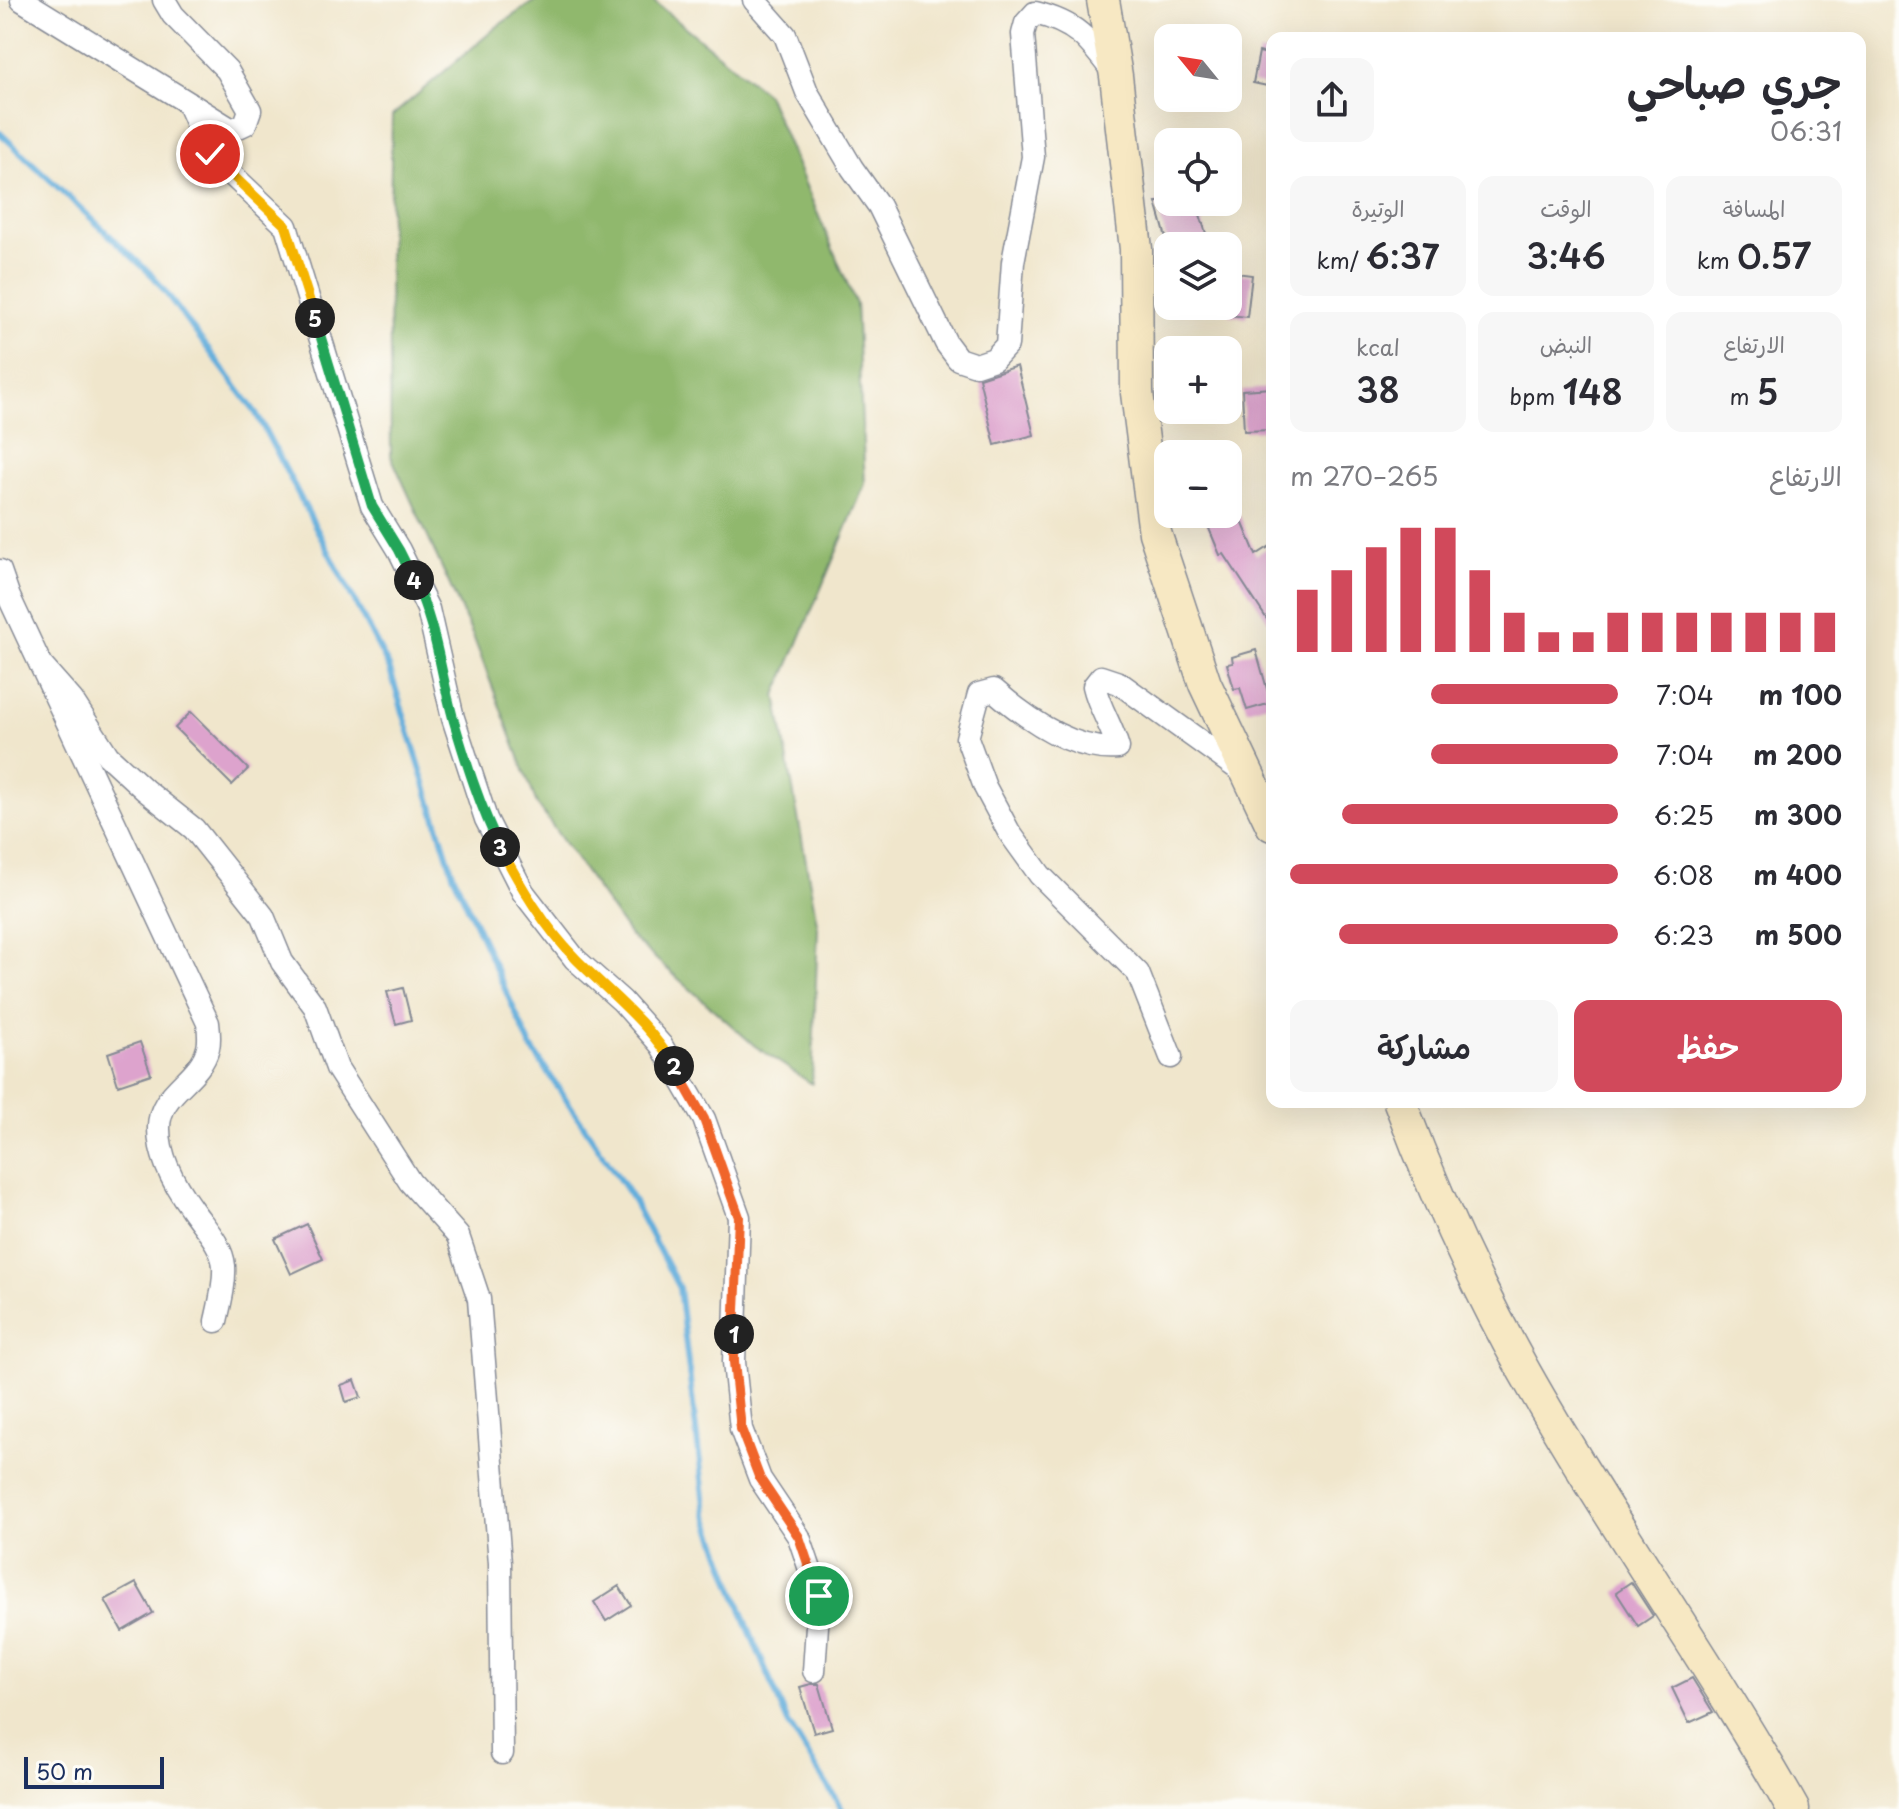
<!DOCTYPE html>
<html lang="ar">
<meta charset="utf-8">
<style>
:root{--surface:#fff;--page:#f7f7f7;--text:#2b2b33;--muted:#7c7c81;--accent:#d1495b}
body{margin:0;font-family:"Playpen Sans","Playpen Sans Arabic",sans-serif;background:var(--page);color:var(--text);direction:rtl;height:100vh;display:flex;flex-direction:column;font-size:30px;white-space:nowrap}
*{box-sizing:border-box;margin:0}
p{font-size:26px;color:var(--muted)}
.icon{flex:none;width:44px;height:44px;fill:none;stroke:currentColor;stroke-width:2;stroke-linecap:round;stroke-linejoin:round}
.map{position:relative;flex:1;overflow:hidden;direction:ltr}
.details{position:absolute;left:1266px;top:32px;width:600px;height:1076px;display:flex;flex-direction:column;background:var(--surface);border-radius:16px;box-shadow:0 8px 32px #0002;direction:rtl}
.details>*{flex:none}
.needle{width:52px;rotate:300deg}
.fabs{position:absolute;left:1154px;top:24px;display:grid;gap:16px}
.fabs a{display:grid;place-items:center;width:88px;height:88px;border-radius:16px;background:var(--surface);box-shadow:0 8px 32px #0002;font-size:40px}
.scale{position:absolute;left:24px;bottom:20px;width:140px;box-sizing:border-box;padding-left:8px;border:4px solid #1b2f5e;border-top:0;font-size:22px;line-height:28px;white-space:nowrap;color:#1b2f5e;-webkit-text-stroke:6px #fdfcf7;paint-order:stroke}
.pin{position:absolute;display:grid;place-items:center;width:68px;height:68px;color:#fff;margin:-34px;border:4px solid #fff;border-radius:50%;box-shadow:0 2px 8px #0007}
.km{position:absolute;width:40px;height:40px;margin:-20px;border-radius:50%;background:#222;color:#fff;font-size:22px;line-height:40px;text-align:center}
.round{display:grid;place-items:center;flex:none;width:84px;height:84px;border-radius:16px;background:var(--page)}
.overview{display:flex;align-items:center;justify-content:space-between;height:136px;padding:0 24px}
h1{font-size:44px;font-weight:600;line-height:60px}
.figures{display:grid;grid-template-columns:repeat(3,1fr);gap:12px;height:136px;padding:8px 24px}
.figures div{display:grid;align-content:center;border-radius:16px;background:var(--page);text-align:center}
.figures b{font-size:34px;font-weight:600}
.figures small{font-size:22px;font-weight:400}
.figures p{font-size:22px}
.chart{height:224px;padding:16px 24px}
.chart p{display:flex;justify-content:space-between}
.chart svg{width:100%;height:144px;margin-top:8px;stroke:var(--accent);stroke-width:6}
.cta{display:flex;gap:16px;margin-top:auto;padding:16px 24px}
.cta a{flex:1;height:92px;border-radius:16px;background:var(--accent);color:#fff;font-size:32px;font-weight:600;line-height:92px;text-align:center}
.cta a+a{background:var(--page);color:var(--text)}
ul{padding:0 24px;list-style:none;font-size:26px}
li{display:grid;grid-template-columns:128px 96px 1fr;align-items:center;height:60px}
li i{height:20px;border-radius:10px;background:var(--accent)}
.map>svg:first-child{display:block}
.forest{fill:#90b86d;stroke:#567466;stroke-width:2}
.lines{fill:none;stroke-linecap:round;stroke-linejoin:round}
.stream{stroke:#62addb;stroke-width:6}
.building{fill:#dda3cd}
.street-casing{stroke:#868a95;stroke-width:25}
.secondary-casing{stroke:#868a95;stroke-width:35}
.street{stroke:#fff;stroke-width:22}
.secondary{stroke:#f7e8c3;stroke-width:32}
.split-1-casing{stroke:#fff;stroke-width:16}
.split-2-casing{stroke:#fff;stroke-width:16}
.split-3-casing{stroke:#fff;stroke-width:16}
.split-4-casing{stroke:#fff;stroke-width:16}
.split-5-casing{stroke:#fff;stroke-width:16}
.split-6-casing{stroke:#fff;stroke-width:16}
.split-1{stroke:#f0652b;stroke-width:10}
.split-2{stroke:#f0652b;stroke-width:10}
.split-3{stroke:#f5b400;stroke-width:10}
.split-4{stroke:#22a559;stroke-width:10}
.split-5{stroke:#22a559;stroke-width:10}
.split-6{stroke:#f5b400;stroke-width:10}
</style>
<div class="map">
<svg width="1899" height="1809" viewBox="0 0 1899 1809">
<rect width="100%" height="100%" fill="#fdfcf7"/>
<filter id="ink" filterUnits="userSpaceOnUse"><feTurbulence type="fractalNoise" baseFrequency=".0125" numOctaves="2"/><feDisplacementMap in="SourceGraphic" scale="16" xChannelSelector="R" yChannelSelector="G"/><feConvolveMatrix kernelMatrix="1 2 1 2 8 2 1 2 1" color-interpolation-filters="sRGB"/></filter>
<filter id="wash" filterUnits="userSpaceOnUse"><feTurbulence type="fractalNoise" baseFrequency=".006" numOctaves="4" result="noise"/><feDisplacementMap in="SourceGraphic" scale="32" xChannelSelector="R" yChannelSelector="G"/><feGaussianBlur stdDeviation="1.8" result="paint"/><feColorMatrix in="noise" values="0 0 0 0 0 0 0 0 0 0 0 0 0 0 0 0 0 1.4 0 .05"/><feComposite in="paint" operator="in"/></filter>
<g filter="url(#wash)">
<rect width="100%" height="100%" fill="#f0e6cc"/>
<path class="forest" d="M536 0H652L767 94 856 304 865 484 776 695 818 928 812 1084 755 1046 631 937 537 804 473 636 391 456 389 266 392 116 499 25Z"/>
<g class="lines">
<path class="stream" d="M0 133 154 277 256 413 389 667 453 874 531 1047 630 1195 679 1288 706 1513 746 1622 788 1723 842 1809"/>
</g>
<g id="blocks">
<path class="building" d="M1259 52 1272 55V87L1253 83Z
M1156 202H1196L1210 246H1178L1176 238 1167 241Z
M1228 272 1252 275 1247 317 1228 315Z
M1017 366 1034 435 995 445 979 378Z
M1272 388V430L1244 431 1242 390Z
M1203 514H1239L1256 555 1272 545V627L1224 554 1220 555Z
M1256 650 1271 703 1247 710 1240 688 1234 689 1227 664 1233 663 1232 657Z
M191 712 248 769 232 785 175 728Z
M403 988 411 1020 396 1024 387 992Z
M140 1042 151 1074 118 1085 108 1053Z
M307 1224 323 1259 291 1274 275 1239Z
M355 1380 361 1397 346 1402 341 1385Z
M1631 1582 1653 1616 1638 1626 1616 1592Z
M136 1583 153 1613 122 1631 105 1600Z
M619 1586 631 1605 606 1621 594 1602Z
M1692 1678 1713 1712 1689 1723 1672 1688Z
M811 1684H819L832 1728 814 1733 800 1687Z"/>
</g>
</g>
<g filter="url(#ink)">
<use href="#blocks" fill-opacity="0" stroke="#868a95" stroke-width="2"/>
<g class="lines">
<g class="street-casing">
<path id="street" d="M22 0 232 130 245 124 250 110 227 70 173 15 164 0
M754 0 785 35 807 92 852 168 879 206 946 343 958 359 976 365 994 359 1007 345 1013 262 1033 157 1023 34 1026 23 1035 13C1077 23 1089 40 1113 72
M188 104 210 154 286 226 372 506 399 550 428 609 453 718 486 819 523 892 575 959 622 1001 661 1045 704 1119 739 1217 734 1362 741 1429 760 1479 799 1537 819 1596 814 1671
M0 571 9 597 208 1023C209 1031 210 1040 208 1048 200 1081 158 1091 159 1129 159 1157 175 1186 191 1208 203 1226 222 1244 224 1266 225 1284 220 1303 216 1321
M41 665 72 700 108 756 145 790 194 829 263 916 282 962 315 1007 337 1068 410 1182 458 1236 479 1299 500 1563 502 1753
M1171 1057 1138 973 1040 875 1009 832 985 787 967 738 979 694 994 690C1026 718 1073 752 1118 748 1112 726 1099 708 1094 686L1101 677 1119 683 1244 773"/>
</g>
<g class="secondary-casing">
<path id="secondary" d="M1103 0 1116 76 1136 249 1137 393 1155 533 1205 684 1272 825
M1400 1102C1435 1195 1476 1285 1524 1371 1608 1520 1709 1660 1793 1809"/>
</g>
<use href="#street" class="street"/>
<use href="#secondary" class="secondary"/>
</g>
</g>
<g class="lines" filter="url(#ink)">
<g class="split-1-casing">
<path id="split-1" d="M734 1334V1362L741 1429 760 1479 799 1537 819 1596"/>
</g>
<g class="split-2-casing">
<path id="split-2" d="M674 1066 704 1119 739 1217 734 1334"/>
</g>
<g class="split-3-casing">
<path id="split-3" d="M500 847C521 887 545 928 577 960 612 995 649 1023 674 1066"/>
</g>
<g class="split-4-casing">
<path id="split-4" d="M414 580C436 625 440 670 453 718 466 762 480 807 500 847"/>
</g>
<g class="split-5-casing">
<path id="split-5" d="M315 318 372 506 399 550 414 580"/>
</g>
<g class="split-6-casing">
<path id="split-6" d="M210 154 286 226 315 318"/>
</g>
<use href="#split-1" class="split-1"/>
<use href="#split-2" class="split-2"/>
<use href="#split-3" class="split-3"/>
<use href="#split-4" class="split-4"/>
<use href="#split-5" class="split-5"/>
<use href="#split-6" class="split-6"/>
</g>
</svg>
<div class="fabs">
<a><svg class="needle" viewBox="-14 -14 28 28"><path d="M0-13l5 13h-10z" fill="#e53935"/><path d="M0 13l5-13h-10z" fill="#7c7c81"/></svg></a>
<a><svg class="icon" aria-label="locate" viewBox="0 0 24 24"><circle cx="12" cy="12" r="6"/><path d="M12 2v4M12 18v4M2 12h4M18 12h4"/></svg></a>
<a><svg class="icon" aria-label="layers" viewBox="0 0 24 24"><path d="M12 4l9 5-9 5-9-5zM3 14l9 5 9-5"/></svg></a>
<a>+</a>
<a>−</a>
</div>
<div class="scale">50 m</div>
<div class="pin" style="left:819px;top:1596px;background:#1e9e55"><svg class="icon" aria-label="arrive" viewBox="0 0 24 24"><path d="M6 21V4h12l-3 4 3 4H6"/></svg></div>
<div class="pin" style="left:210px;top:154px;background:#d93025"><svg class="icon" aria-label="check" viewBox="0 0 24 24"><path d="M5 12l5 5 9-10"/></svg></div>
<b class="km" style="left:734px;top:1334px">1</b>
<b class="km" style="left:674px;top:1066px">2</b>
<b class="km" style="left:500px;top:847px">3</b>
<b class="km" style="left:414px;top:580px">4</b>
<b class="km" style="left:315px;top:318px">5</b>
<section class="details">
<div class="overview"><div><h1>جري صباحي</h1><p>06:31</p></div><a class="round"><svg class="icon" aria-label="share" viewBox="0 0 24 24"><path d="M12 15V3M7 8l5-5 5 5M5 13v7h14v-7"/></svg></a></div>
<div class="figures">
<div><p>المسافة</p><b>0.57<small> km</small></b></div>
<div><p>الوقت</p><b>3:46</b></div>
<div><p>الوتيرة</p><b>6:37<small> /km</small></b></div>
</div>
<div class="figures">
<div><p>الارتفاع</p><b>5<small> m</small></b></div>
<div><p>النبض</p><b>148<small> bpm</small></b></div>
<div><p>kcal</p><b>38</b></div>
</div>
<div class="chart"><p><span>الارتفاع</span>265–270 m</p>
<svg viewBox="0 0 160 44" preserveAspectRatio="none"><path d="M5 44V25M15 44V19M25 44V12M35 44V6M45 44V6M55 44V19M65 44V32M75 44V38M85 44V38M95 44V32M105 44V32M115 44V32M125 44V32M135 44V32M145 44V32M155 44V32"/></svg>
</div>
<ul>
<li><b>100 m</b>7:04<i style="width:57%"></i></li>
<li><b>200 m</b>7:04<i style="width:57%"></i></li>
<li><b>300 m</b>6:25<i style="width:84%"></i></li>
<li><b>400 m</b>6:08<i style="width:100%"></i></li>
<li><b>500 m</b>6:23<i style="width:85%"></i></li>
</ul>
<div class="cta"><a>حفظ</a><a>مشاركة</a></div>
</section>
</div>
